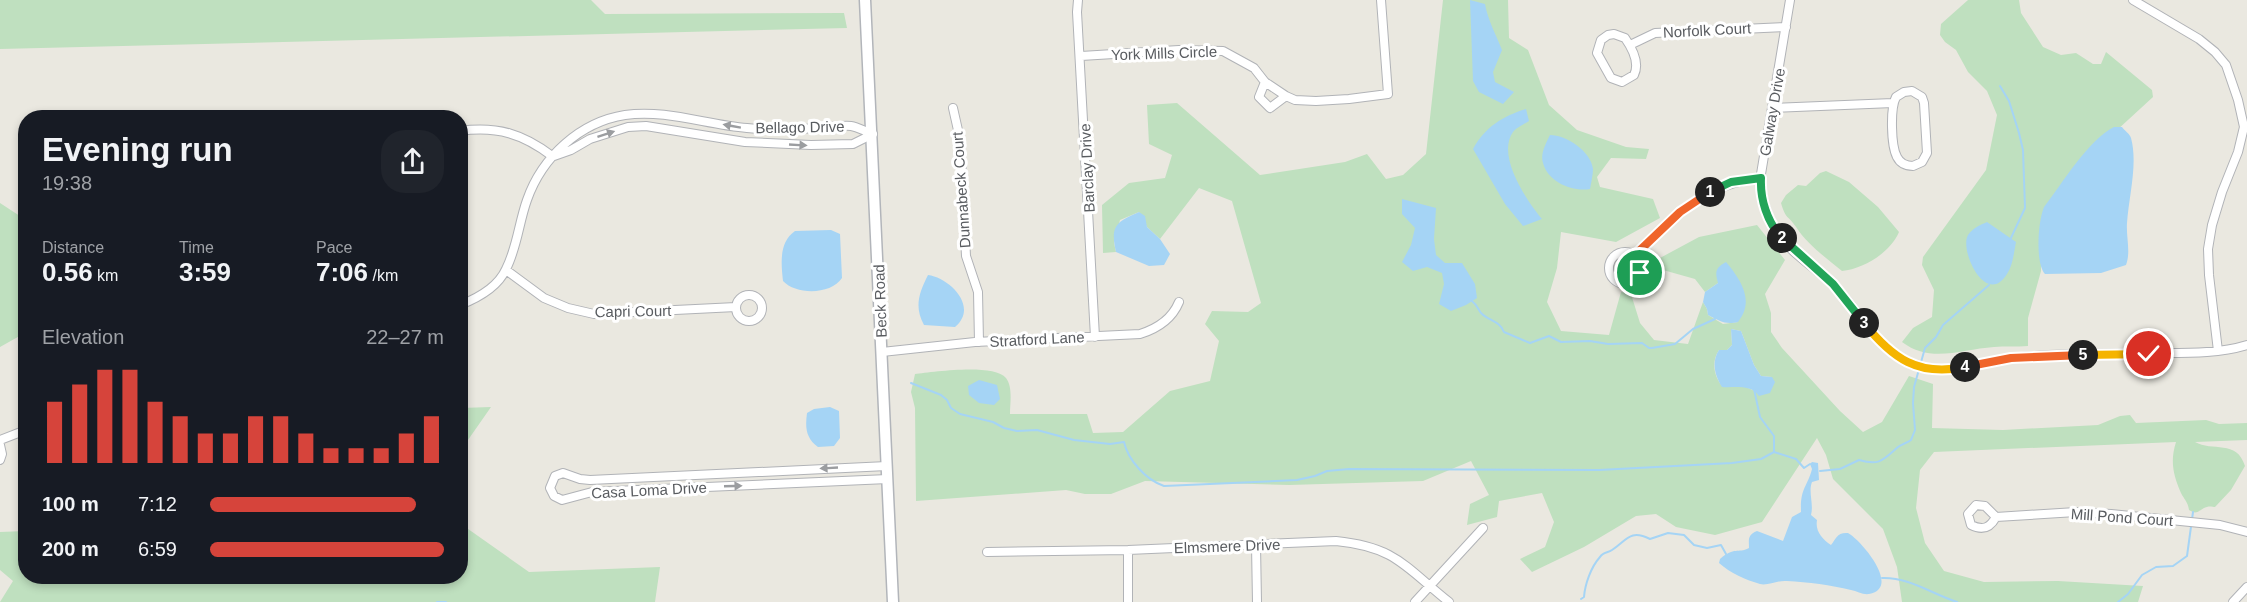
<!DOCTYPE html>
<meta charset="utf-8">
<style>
:root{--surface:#171b24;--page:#20242c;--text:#f1f3f6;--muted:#9ea1a6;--accent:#d6443b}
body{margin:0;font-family:Arial,sans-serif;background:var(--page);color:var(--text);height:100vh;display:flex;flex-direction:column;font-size:22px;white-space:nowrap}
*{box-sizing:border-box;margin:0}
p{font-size:20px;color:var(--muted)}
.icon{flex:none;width:33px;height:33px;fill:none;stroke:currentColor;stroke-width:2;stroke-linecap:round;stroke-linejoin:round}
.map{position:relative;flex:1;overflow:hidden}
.sheet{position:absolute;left:18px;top:110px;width:450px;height:474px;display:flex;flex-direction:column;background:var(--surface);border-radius:24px;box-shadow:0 3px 9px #0003}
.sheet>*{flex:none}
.pin{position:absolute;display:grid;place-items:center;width:51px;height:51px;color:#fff;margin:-26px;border:3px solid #fff;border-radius:50%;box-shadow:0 2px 6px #0007}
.km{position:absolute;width:30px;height:30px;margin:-15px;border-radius:50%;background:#222;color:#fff;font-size:16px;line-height:30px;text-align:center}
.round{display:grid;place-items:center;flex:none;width:63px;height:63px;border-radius:24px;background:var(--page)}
.summary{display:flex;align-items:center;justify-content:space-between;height:102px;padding:0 24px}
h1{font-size:33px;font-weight:600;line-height:45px}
.metrics{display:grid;grid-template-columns:repeat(3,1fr);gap:9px;height:102px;padding:6px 24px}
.metrics div{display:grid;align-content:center}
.metrics b{font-size:26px;font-weight:600}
.metrics small{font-size:16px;font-weight:400}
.metrics p{font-size:16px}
.chart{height:168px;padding:12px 24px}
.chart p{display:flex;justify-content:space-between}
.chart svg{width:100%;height:108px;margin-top:6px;stroke:var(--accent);stroke-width:6}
ul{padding:0 24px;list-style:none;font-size:20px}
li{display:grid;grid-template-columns:96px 72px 1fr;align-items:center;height:45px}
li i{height:15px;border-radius:8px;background:var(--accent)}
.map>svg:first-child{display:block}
.green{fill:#bfe0bf;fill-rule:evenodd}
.water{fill:#a5d4f5}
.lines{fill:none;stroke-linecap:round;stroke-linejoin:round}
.stream{stroke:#a5d4f5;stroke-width:2}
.minor-casing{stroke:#b1b3b7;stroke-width:10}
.secondary-casing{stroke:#b2b5ba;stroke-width:13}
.minor{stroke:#fff;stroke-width:8}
.secondary{stroke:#fff;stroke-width:10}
.oneway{fill:#9b9da0}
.split-1-casing{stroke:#fff;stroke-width:12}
.split-2-casing{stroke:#fff;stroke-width:12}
.split-3-casing{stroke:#fff;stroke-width:12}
.split-4-casing{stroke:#fff;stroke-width:12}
.split-5-casing{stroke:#fff;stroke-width:12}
.split-6-casing{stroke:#fff;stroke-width:12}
.split-1{stroke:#f0652b;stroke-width:8}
.split-2{stroke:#22a559;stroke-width:8}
.split-3{stroke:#22a559;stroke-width:8}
.split-4{stroke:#f5b400;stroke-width:8}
.split-5{stroke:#f0652b;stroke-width:8}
.split-6{stroke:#f5b400;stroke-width:8}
.labels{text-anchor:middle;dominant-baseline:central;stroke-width:6;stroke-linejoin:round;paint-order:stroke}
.street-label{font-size:15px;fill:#595c60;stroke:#fff}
</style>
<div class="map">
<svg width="2247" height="602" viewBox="0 0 2247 602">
<rect width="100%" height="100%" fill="#eae8e0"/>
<path class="green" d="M0 0H591L605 14 844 13 847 28 0 49Z
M1443 0H1508L1509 38 1528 50 1549 105 1577 130 1626 147 1649 149 1646 159 1611 158 1597 177 1600 187 1653 199 1660 218 1616 242 1561 232 1557 268 1547 302 1561 331 1609 335 1621 292 1631 294 1640 323 1654 340 1688 344 1703 302 1707 309 1708 315 1723 324 1738 322 1718 283 1705 292 1695 279 1663 270 1660 258 1699 237 1757 225 1785 260 1765 294 1771 313V332L1782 348 1840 411 1863 432 1882 422 1909 376 1933 384 1932 428 2003 430 2098 425 2120 416 2130 415 2136 423 2206 420 2219 424 2247 423V440L2195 442C2212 452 2237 439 2245 466L2231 490 2215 507C2213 507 2210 506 2207 507 2199 509 2198 516 2189 510 2188 502 2184 499 2181 493 2173 475 2170 461 2176 442L1934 452 1920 470 1916 508 1925 543 1944 571 1984 582 2058 581 2143 586 2138 602H1902L1897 567 1883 529 1833 479 1826 455 1817 438 1762 522 1715 535 1676 527 1656 514 1636 516 1584 547 1532 572 1520 559 1545 547 1554 522 1542 493 1499 501 1497 517 1467 525 1470 504 1489 495 1471 461 1423 481 1289 485 1145 481 1111 494H1085L1066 490 916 501 915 408 911 392 915 374C932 372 994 363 1006 378 1013 387 1010 403 1010 414H1087L1093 433 1123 432 1170 391 1210 381 1219 341 1205 324 1212 311 1248 312 1261 303 1232 201 1199 188 1160 239 1147 227 1139 212 1120 220 1114 243 1116 252 1103 253 1102 205 1129 183 1165 178 1172 155 1149 144 1147 105 1177 103 1260 175 1345 162 1367 154 1386 179 1403 175 1426 154ZM1731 329 1741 331 1754 365 1761 376 1772 377 1757 392 1746 387 1722 386C1714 376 1711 362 1719 350H1727L1732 345Z
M1968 0H2019L2021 13 2043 47 2061 55 2076 53 2093 64H2101L2106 52 2152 90 2153 97 2079 165 2041 264V271L2028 318V346C2016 347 2005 346 1994 347 1962 349 1931 364 1902 342L1913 328 1932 317 1934 290 1922 265 1923 257 1986 170 1997 115 1987 91 1968 72 1956 50 1945 42 1940 35 1941 24Z
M1826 171 1849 182 1878 207 1899 232C1890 253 1863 269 1842 271 1825 257 1808 245 1796 227 1788 215 1786 220 1781 203L1786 195 1798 185 1806 186 1820 173Z
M0 203 26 220 25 333 0 347Z
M491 407 461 450V408Z
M461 524 529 572 660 567 655 602H0L13 581 0 570V532L25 531 26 576H460Z"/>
<path class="water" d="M1470 0 1485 4C1488 21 1496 34 1502 50L1493 72 1495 82 1514 92 1503 104 1479 92 1473 81Z
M1526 109 1529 121C1524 124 1516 128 1513 132 1496 156 1527 201 1542 219L1523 226 1505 204 1473 149C1485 127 1503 116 1526 109Z
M2114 127H2122C2124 130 2130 134 2131 138 2138 164 2129 195 2127 223 2126 237 2131 252 2126 265L2101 273 2045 274C2035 263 2038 221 2044 207 2062 184 2088 140 2114 127Z
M1550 135C1566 135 1591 151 1593 169 1593 175 1591 183 1590 189 1572 192 1548 182 1543 163 1540 154 1546 143 1550 135Z
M1402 199 1436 208 1434 239 1436 255 1445 263H1462L1475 284 1477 298 1466 305 1451 311 1439 304 1444 284 1442 273 1427 267 1413 271 1402 262 1411 245 1415 228 1402 214Z
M1139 212 1145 216 1147 227 1160 239 1170 254 1164 265 1149 266 1116 252C1110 226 1116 222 1139 212Z
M1987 222 2016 242C2014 252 2013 265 2007 274 1986 308 1959 250 1968 235 1973 228 1980 225 1987 222Z
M795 231 831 230 840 234 842 278C831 295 796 295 783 281 781 263 779 242 795 231Z
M1726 262C1741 280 1755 301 1738 322 1725 325 1720 321 1708 315L1707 309 1703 302 1705 292 1718 283C1715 272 1715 268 1726 262Z
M928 275C950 278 979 307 955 327L924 325C914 307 919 293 928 275Z
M1731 329 1741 331 1754 365 1761 376 1772 377 1775 382 1770 393 1759 396C1751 384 1735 388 1722 387 1715 376 1711 362 1719 350H1727L1732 345Z
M979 380 997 385 1000 399 994 405 979 403 969 395 968 386Z
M830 407 839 411 840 438 834 446 818 447C806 438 805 428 807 413L814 409Z
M1812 462 1818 463 1819 480 1812 482C1808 492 1814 504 1811 515L1817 520C1815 531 1822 539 1831 545 1836 539 1837 532 1848 533 1861 540 1902 588 1869 594 1863 595 1857 591 1851 590 1831 585 1808 582 1787 581 1777 580 1768 586 1760 584 1746 580 1730 573 1719 563L1720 559C1735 546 1737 554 1749 548 1749 540 1747 535 1757 531L1783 541 1792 517 1801 512C1800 488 1807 488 1812 469L1810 464Z"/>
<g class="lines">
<path class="stream" d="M2000 86 2009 101 2019 133 2023 150 2025 208 2010 240
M1472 301C1477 305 1478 309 1481 313 1489 321 1500 321 1504 332L1530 343 1549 336 1561 342 1590 341 1608 344 1642 343 1649 348H1652L1675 344 1693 329 1715 319
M911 383 941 395 947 400 951 408 960 414 993 422 1004 428 1017 431 1037 430 1074 440 1110 444 1124 442C1128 460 1146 480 1164 486L1297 480 1315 476 1327 471 1349 469 1599 470 1732 463 1761 459 1774 452 1796 459 1804 468 1810 464
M1754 389 1760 417 1774 436V452
M1820 471 1840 469 1859 460C1880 466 1883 460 1898 447 1902 444 1907 443 1911 440L1915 430 1913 403 1914 387 1925 348 1936 337 1943 325 1989 285
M1882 578C1909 577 1932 594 1957 602
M1581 599 1584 597C1585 584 1591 567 1600 557 1603 552 1608 553 1612 550 1627 540 1630 529 1650 539L1668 533 1684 535 1694 545 1707 548 1721 545 1726 554
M437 602H446
M2118 602 2128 594 2142 575 2156 567 2173 566 2187 556 2193 512"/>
<g class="minor-casing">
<path id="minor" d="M1078 0 1077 12 1095 337
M1790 0 1761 174C1760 194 1765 212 1775 230 1788 251 1813 266 1831 283 1862 311 1878 356 1922 368 1951 375 1983 362 2012 358 2062 352 2115 355 2166 353 2193 353 2221 353 2247 345
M2133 0 2199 39 2215 52 2226 65 2238 100 2244 127 2238 152 2222 192 2212 225 2208 249 2209 275 2218 351
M1614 34 1625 38C1632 48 1640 63 1634 75L1622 82 1611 78 1597 53 1601 40 1608 35Z
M1630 45 1655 33 1786 27
M1081 56 1179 50 1223 51 1254 68 1265 82 1286 96 1295 100 1316 101 1349 99 1388 94 1381 0
M1265 82 1259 97 1270 108 1286 96
M1912 91 1922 97 1924 103 1927 153 1922 162 1913 166C1906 166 1900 163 1897 157 1891 146 1890 108 1896 97L1904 92Z
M953 108 960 139 966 256 978 292 979 342
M1773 108 1893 103
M460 131C498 126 523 134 552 156
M554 156 571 150 590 139 628 127 646 126 745 142 811 145 853 144 873 134
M1609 268a16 16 0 1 1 32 0a16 16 0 1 1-32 0Z
M1635 256C1675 216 1702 184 1761 178
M506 270 544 298 568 308 594 314 736 307
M736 308a13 13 0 1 1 26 0a13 13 0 1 1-26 0Z
M460 305C478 298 498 287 506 269 517 248 519 222 527 200 542 157 580 122 625 115 666 109 707 125 747 128 769 130 793 130 815 128 826 128 840 125 851 126 858 127 866 132 873 134
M882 352 975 342 1140 334C1156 329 1172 319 1179 302
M0 440 26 430
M0 445 2 454 0 460
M887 466 590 480 580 479 563 473 555 476 550 488 554 496 562 500 592 492 888 479
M1996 517C1990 528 1983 531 1971 525L1968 514 1976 505 1985 506 1996 517 2076 512 2111 514 2220 525 2247 532
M1256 545 1257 602
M1128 550V602
M987 552 1128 550 1336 541C1396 547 1405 567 1449 602
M1415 602 1483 528
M2233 602 2247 587"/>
</g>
<g class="secondary-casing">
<path id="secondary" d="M865 0 893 602"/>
</g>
<use href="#minor" class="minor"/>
<use href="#secondary" class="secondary"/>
</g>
<defs><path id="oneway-solid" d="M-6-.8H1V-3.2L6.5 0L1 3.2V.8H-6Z" transform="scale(1.5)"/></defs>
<g class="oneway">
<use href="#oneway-solid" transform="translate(732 126) rotate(-170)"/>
<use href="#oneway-solid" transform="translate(606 134) rotate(-18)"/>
<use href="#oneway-solid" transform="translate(798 145) rotate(3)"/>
<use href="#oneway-solid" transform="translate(829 468) rotate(177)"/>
<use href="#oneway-solid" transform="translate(733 486) rotate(-2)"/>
</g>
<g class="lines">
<g class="split-1-casing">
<path id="split-1" d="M1640 273V264L1635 255 1680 212 1710 192"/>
</g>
<g class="split-2-casing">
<path id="split-2" d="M1710 192 1731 182 1761 178C1760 199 1767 222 1782 238"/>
</g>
<g class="split-3-casing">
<path id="split-3" d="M1782 238 1833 284 1864 323"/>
</g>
<g class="split-4-casing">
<path id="split-4" d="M1864 323C1892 358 1918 377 1965 367"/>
</g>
<g class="split-5-casing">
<path id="split-5" d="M1965 367 2011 358 2083 355"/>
</g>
<g class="split-6-casing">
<path id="split-6" d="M2083 355 2149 354"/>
</g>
<use href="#split-1" class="split-1"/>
<use href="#split-2" class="split-2"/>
<use href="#split-3" class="split-3"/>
<use href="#split-4" class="split-4"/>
<use href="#split-5" class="split-5"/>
<use href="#split-6" class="split-6"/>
</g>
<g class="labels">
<g class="street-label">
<text transform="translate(1707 30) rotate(-3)">Norfolk Court</text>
<text transform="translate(1164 53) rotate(-2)">York Mills Circle</text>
<text transform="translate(1772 112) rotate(-80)">Galway Drive</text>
<text transform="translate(800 127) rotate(-1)">Bellago Drive</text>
<text transform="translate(1087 168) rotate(-93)">Barclay Drive</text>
<text transform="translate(961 190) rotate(-94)">Dunnabeck Court</text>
<text transform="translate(880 301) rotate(-92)">Beck Road</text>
<text transform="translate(633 311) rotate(-1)">Capri Court</text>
<text transform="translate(1037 339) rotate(-3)">Stratford Lane</text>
<text transform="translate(649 490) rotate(-3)">Casa Loma Drive</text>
<text transform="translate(2122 517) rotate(4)">Mill Pond Court</text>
<text transform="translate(1227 546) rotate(-2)">Elmsmere Drive</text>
</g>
</g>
</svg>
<div class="pin" style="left:1640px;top:273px;background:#1e9e55"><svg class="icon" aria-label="arrive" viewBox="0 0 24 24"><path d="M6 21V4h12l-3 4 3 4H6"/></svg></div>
<div class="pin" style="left:2149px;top:354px;background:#d93025"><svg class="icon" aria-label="check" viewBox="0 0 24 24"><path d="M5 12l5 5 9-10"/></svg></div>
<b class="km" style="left:1710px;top:192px">1</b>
<b class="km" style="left:1782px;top:238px">2</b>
<b class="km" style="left:1864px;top:323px">3</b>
<b class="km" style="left:1965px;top:367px">4</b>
<b class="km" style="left:2083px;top:355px">5</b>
<section class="sheet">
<div class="summary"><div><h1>Evening run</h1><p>19:38</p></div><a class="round"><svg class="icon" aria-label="share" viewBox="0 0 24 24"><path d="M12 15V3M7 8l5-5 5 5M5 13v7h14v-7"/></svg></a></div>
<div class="metrics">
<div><p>Distance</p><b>0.56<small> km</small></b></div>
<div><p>Time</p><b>3:59</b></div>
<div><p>Pace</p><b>7:06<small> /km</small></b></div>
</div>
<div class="chart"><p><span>Elevation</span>22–27 m</p>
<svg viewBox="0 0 160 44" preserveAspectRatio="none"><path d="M5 44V19M15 44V12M25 44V6M35 44V6M45 44V19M55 44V25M65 44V32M75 44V32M85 44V25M95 44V25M105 44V32M115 44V38M125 44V38M135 44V38M145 44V32M155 44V25"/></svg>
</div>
<ul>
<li><b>100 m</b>7:12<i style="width:88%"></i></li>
<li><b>200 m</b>6:59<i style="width:100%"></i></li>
</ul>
</section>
</div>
